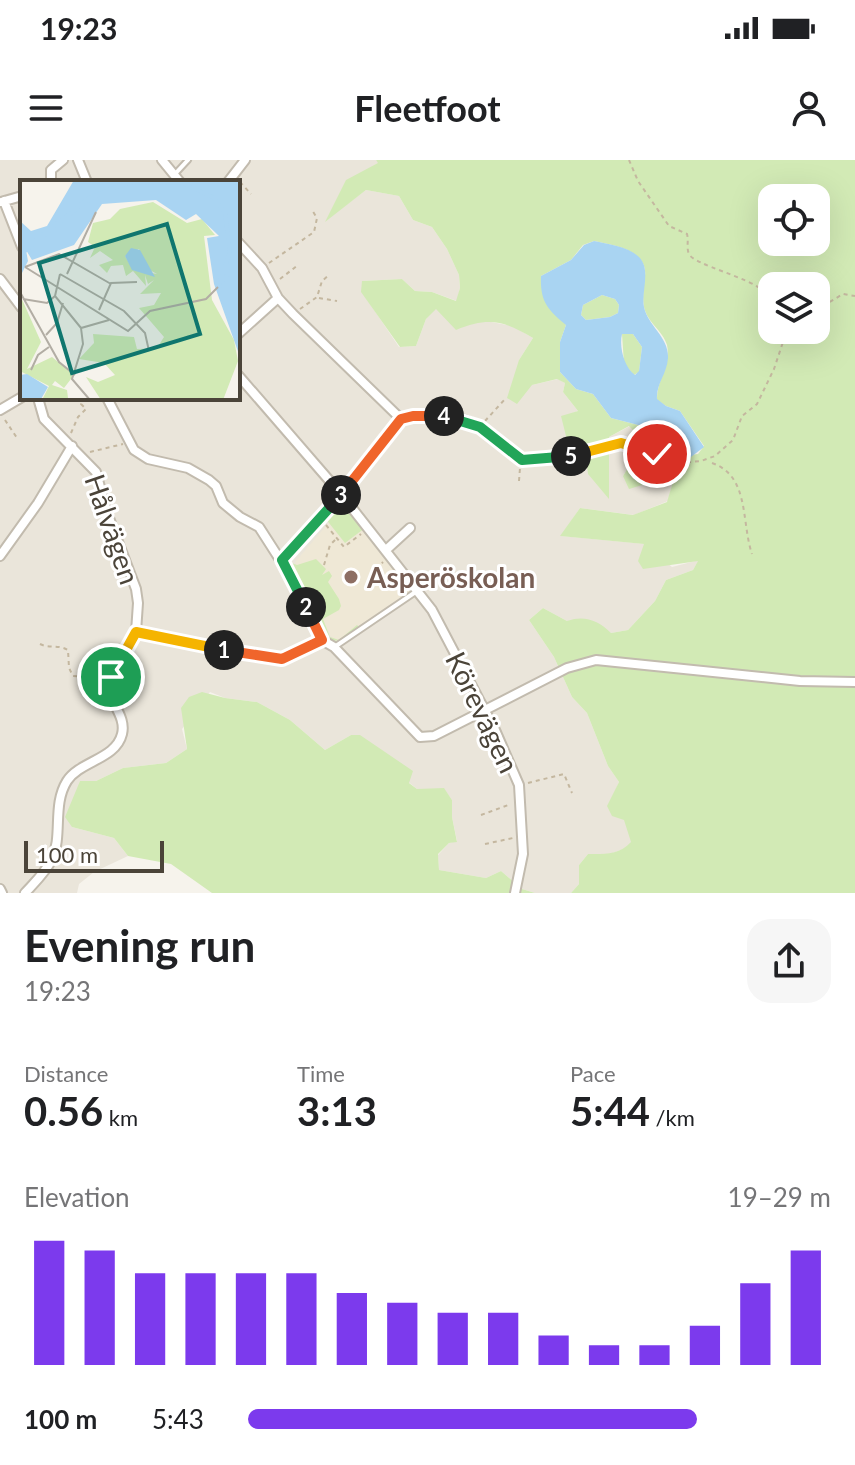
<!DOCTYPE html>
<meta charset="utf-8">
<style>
:root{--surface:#fff;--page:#f6f6f6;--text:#202124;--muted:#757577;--accent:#7c3aed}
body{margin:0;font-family:Lato,sans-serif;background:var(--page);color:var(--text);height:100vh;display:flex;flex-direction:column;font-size:30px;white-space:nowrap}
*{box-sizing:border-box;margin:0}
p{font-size:26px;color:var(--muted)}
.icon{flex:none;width:44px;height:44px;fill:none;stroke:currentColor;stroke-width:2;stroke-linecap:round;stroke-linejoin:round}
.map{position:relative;height:733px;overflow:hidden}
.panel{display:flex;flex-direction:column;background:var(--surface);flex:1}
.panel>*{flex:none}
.buttons{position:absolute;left:758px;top:24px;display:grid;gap:16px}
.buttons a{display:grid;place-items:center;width:72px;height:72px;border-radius:16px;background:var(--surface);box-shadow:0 8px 32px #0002;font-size:40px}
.scale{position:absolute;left:24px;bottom:20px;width:140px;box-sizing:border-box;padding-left:8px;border:4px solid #4b4439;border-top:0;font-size:22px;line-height:28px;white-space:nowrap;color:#4b4439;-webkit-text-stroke:6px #fff;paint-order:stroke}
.pin{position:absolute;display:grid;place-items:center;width:68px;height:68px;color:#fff;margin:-34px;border:4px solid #fff;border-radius:50%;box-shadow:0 2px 8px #0007}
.km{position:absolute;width:40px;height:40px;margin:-20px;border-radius:50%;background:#222;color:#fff;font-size:22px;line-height:40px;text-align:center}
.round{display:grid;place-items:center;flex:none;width:84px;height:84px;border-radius:24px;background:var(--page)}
.summary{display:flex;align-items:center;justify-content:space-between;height:136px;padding:0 24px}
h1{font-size:44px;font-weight:700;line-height:60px}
.figures{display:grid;grid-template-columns:repeat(3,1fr);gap:12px;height:136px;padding:8px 24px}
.figures div{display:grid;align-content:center}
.figures b{font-size:40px;font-weight:700}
.figures small{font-size:22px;font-weight:400}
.figures p{font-size:22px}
.chart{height:224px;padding:16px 24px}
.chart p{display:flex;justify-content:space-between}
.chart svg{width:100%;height:144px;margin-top:8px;stroke:var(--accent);stroke-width:6}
ul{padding:0 24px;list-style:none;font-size:26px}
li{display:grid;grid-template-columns:128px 96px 1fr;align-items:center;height:60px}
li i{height:20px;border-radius:10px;background:var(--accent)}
.status{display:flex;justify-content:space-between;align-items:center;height:56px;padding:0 40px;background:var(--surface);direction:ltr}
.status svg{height:22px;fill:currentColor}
header{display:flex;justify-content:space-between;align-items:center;height:104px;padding:0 24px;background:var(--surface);font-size:36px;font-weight:700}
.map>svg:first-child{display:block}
.residential{fill:#eae5da;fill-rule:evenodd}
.education{fill:#efe8d6}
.green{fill:#d2eab5;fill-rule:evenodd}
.water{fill:#a9d4f2;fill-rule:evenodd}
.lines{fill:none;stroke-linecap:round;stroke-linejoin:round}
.lane-casing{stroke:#c2bbae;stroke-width:8}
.street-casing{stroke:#c2bbae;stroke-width:12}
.path{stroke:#c4b79f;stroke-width:2;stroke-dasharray:4 4;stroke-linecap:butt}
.lane{stroke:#fff;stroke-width:4}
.street{stroke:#fff;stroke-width:8}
.split-1-casing{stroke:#fff;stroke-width:16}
.split-2-casing{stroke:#fff;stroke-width:16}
.split-3-casing{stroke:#fff;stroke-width:16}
.split-4-casing{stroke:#fff;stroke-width:16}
.split-5-casing{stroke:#fff;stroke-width:16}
.split-6-casing{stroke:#fff;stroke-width:16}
.split-1{stroke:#f5b400;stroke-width:10}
.split-2{stroke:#f0652b;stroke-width:10}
.split-3{stroke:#22a559;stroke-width:10}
.split-4{stroke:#f0652b;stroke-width:10}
.split-5{stroke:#22a559;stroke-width:10}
.split-6{stroke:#f5b400;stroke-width:10}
.education-dot{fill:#8d6e63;stroke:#fff;stroke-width:3}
.labels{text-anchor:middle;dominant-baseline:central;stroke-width:6;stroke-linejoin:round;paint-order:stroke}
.street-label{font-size:28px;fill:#4b4439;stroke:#fff}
.education-label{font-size:28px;font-weight:bold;fill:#785e54;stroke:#fff;text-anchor:start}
.inset-river{fill:none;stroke:#a9d4f2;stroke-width:4}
.inset-road{fill:none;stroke:#b2ada4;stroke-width:2}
.view{fill:#0f766e;fill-opacity:0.15;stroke:#0f766e;stroke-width:4}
.inset-edge{fill:none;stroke:#4b4439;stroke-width:4}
</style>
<div class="status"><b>19:23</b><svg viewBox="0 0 49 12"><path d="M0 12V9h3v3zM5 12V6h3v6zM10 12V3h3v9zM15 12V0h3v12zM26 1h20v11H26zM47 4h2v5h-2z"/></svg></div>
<header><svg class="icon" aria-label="menu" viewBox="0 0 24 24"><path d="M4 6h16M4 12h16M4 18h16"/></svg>Fleetfoot<svg class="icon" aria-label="person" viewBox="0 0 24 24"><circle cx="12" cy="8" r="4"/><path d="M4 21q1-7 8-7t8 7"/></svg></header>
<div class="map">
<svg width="855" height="733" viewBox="0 0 855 733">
<rect width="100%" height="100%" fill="#f6f3ec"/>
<path class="residential" d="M0 0H376L379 3 326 60 366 30 399 36 413 60 432 67 447 89 459 115 460 128 457 141 432 132 415 131 402 119 362 121V132L399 187 416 186 426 159 436 148 480 160 513 166 533 178 519 200 532 225 558 219 565 223 563 232 578 251 566 256 568 284 584 280 589 314 609 337V277L630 266 644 281 623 316 675 314 668 341 634 355 580 348 561 376 645 384 672 407 699 400 693 410 666 420 655 441 628 470 611 473 567 461 543 448 529 460 554 497 572 537 587 553 608 606 619 622 616 629 632 683 624 689 610 694H588L579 705V724L571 733H535L522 729 501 711 486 718 439 710 438 695 449 683 457 681 452 657V640L444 629H417L351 575 325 590 290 560 257 542 225 538 210 532 182 569 187 589 166 603 123 608 96 621H80L72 667 114 678 128 696 94 712 79 724 77 733H0ZM22 22H238V238H22Z"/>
<path class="education" d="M344 345 411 432 338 483 330 476 295 402Z"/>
<path class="green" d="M376 0H855V733H571L579 724V705L588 694C605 694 619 695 631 682L624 660 612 656 607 646 619 622 608 606 587 553 572 537 554 497 529 460 543 448 567 461C584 455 598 460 611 473L628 470 655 441 666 420 693 410 698 401 643 409 638 401 644 384 560 376 580 348 633 355 667 342 675 315 629 329 623 316 644 281 629 266 609 277V339L588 314 584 281 568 284 561 256 578 251 563 232 565 223 557 219 532 225 517 244 507 238 519 200 533 178C503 160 488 157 456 170L436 149 426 159 416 186 400 187 361 132 362 121 402 119 415 131 432 132 456 141 460 128 459 115 447 89 432 67 413 60 399 36 366 30 325 62 346 20 378 3ZM772 38H816V82H772ZM594 81C613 85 648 90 645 116 644 126 642 136 644 147 647 162 663 171 667 185 671 204 656 222 657 240L666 246 680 251 704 286 698 294 676 297 654 279 646 267 611 258 593 234 576 229 560 212V182L566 165 541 116 571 100 583 85ZM772 126H816V170H772Z
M602 135 615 139 619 145 618 153 610 157 586 160 581 155 583 145Z
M622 174H633L642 187 639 212 634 215 624 204Z
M342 340 365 368 345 383 325 358Z
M290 395 289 402 297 405 316 399 326 409 322 415 329 411 332 416 328 422 339 439 341 446 339 450 323 459 330 477 339 480 357 465 359 467C348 475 338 486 325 478L287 404Z
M202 532 225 538 257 542 290 560 325 590 351 575H360L413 611 409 623 417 629 444 628 452 640V657L457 682 449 683 438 694 439 710 486 718 501 711 522 729 535 733H212L171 704 128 696 114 678 72 667 65 657 80 621H96L123 608 166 603 187 589 181 548 189 537Z"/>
<path class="water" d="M594 81C608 84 630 87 640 98 651 111 641 132 644 147 648 166 669 177 668 198 667 214 656 224 657 239L666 246 680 251 704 287 687 300C669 296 656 282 646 267L611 258 593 234 576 229 560 212V182L566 165C547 149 540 141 541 116L571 100 584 85ZM602 135 615 139 619 145 618 153 610 157 586 160 581 155 583 145ZM622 174H633L642 187 639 211 635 215C624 207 619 187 622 174Z"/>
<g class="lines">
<g class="lane-casing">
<path id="lane" d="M175 14 188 0
M336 486 417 431"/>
</g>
<g class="street-casing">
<path id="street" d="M78 0 87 22
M162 0 180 22
M51 22V10L63 0
M228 22 245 0
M4 41 22 87
M1 42 22 36
M238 82 262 108 278 138 293 154 401 259
M0 119 22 148
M238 174 278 138
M238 215 341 334 432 450 495 570 519 625 523 694 515 733
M38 238 44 259 96 312 106 350 136 429 138 443 136 472 274 499 285 498 322 480
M107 238 134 290 148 299 188 308 209 320 216 326 223 343 240 357 259 367 286 409 322 480 334 487 420 577 434 576 567 508 596 500 800 521 855 522
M0 250 22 237
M386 390 410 368
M0 396 38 343 72 286
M282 400 337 340 401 259 405 257C430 254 459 253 481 268 496 278 507 291 522 300L563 298
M0 729 2 733
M25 733C34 723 46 712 52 699 63 675 52 645 67 621 80 601 116 599 122 574 127 555 106 540 109 521 112 505 128 487 136 472"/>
</g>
<path class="path" d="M629 0 638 21 669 66 687 74C689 81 686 87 689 94 694 105 749 117 765 132L772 166
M240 22 251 34
M269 103 314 72 317 58 312 50
M280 119 298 105
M319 138 337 141
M300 149 317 137 322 121 329 115
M816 150 843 134 855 136
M5 260 17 278
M485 261 506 238
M71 273 78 257 86 249 81 244 87 238
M90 292 123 284
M572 296 621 283 680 303 701 301 715 296 733 280 742 256 757 244 774 209 787 170
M712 303C750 316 741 362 752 394
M519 321 520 308
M326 365 344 387 361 374
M324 405 330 385 336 379
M371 415 383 402
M40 484C50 489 58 484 68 490L69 508 73 516 102 518
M528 623 564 614 572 633
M481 655 511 644
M485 684 513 678"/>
<use href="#lane" class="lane"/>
<use href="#street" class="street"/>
</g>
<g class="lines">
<g class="split-1-casing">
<path id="split-1" d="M111 517 136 472 224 490"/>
</g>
<g class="split-2-casing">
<path id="split-2" d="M224 490 282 499 322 480 306 447"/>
</g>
<g class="split-3-casing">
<path id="split-3" d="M306 447 282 400 341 335"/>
</g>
<g class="split-4-casing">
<path id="split-4" d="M341 335 401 259 413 256H444"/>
</g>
<g class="split-5-casing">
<path id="split-5" d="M444 256 480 267 522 300 571 296"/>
</g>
<g class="split-6-casing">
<path id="split-6" d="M571 296 621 283 657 294"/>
</g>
<use href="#split-1" class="split-1"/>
<use href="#split-2" class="split-2"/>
<use href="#split-3" class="split-3"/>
<use href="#split-4" class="split-4"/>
<use href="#split-5" class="split-5"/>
<use href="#split-6" class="split-6"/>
</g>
<circle class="education-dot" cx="351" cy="417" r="8"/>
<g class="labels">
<g class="street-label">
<text transform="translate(113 369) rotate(71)">Hålvägen</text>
<text transform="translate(483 552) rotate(64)">Körevägen</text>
</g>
<g class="education-label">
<text x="367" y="417">Asperöskolan</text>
</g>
</g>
<g transform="translate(20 20)">
<rect width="220" height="220" fill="#f6f3ec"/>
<path d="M133 22 167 43 182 39 195 55 184 56 192 120 214 160 218 181 203 220H81L66 197 78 202 95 195 84 183 59 179 74 163 73 154 114 157 117 169 137 168 144 157 119 128 134 125 141 113 120 114 134 100 128 104 125 95 126 106 113 91 106 96 103 85 91 86 87 93 79 85 93 80 80 71 70 78 75 67 68 62 73 43 90 39 100 29ZM119 69 128 89 137 94 113 90 105 76ZM0 115 21 162 7 189 32 177 54 195 44 208 35 201 32 205 47 210 48 218H23L29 206 0 191Z" fill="#d2eab5" fill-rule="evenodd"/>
<path d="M54 0H220V177L194 104 187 58 199 56 176 34 166 40 136 20 82 24 54 65 12 80 6 70 8 81 0 97V41L11 51 27 46ZM111 68 120 70 135 97 112 90 105 76ZM7 194 28 207 21 219 34 220H0V195Z" fill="#a9d4f2"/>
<path class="inset-river" d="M0 69 5 71 69 18 113 0M0 71 70 19 92 9 110 3 161 2 194 18 205 33 210 72 198 107M201 103 220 80M199 108 220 129"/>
<path class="inset-road" d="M5 87 108 151 130 131 186 119 198 107M5 87 39 74 91 104M40 94 104 131 125 153 129 171M40 94 35 116 61 148 89 140M47 94 76 32M0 112 39 182 55 195M3 119 27 123 35 116M79 130 91 103 117 102M61 148 63 164 52 199 70 220M26 155 37 143 43 123M11 190 18 175 29 167"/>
<path class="view" d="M147 44 180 154 52 193 19 83Z"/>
<rect width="220" height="220" class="inset-edge"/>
</g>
</svg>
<div class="buttons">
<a><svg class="icon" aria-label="locate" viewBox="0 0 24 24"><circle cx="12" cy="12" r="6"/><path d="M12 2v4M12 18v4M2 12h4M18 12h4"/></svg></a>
<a><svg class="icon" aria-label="layers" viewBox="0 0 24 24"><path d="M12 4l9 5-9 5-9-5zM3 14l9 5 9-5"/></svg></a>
</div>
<div class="scale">100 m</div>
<div class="pin" style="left:111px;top:517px;background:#1e9e55"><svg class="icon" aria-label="arrive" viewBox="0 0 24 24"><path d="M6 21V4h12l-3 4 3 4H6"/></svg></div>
<div class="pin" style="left:657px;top:294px;background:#d93025"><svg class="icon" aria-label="check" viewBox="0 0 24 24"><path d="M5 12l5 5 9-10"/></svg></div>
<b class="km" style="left:224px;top:490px">1</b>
<b class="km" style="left:306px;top:447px">2</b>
<b class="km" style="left:341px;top:335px">3</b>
<b class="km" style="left:444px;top:256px">4</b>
<b class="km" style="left:571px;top:296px">5</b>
</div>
<section class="panel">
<div class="summary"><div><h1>Evening run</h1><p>19:23</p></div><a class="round"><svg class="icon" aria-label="share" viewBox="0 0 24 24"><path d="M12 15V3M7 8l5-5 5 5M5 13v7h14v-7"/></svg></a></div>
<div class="figures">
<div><p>Distance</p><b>0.56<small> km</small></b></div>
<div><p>Time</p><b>3:13</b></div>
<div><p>Pace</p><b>5:44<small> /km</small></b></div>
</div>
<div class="chart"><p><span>Elevation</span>19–29 m</p>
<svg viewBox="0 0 160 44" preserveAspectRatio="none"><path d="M5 44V6M15 44V9M25 44V16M35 44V16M45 44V16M55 44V16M65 44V22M75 44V25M85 44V28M95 44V28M105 44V35M115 44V38M125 44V38M135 44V32M145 44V19M155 44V9"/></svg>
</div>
<ul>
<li><b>100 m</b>5:43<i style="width:77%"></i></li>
</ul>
</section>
